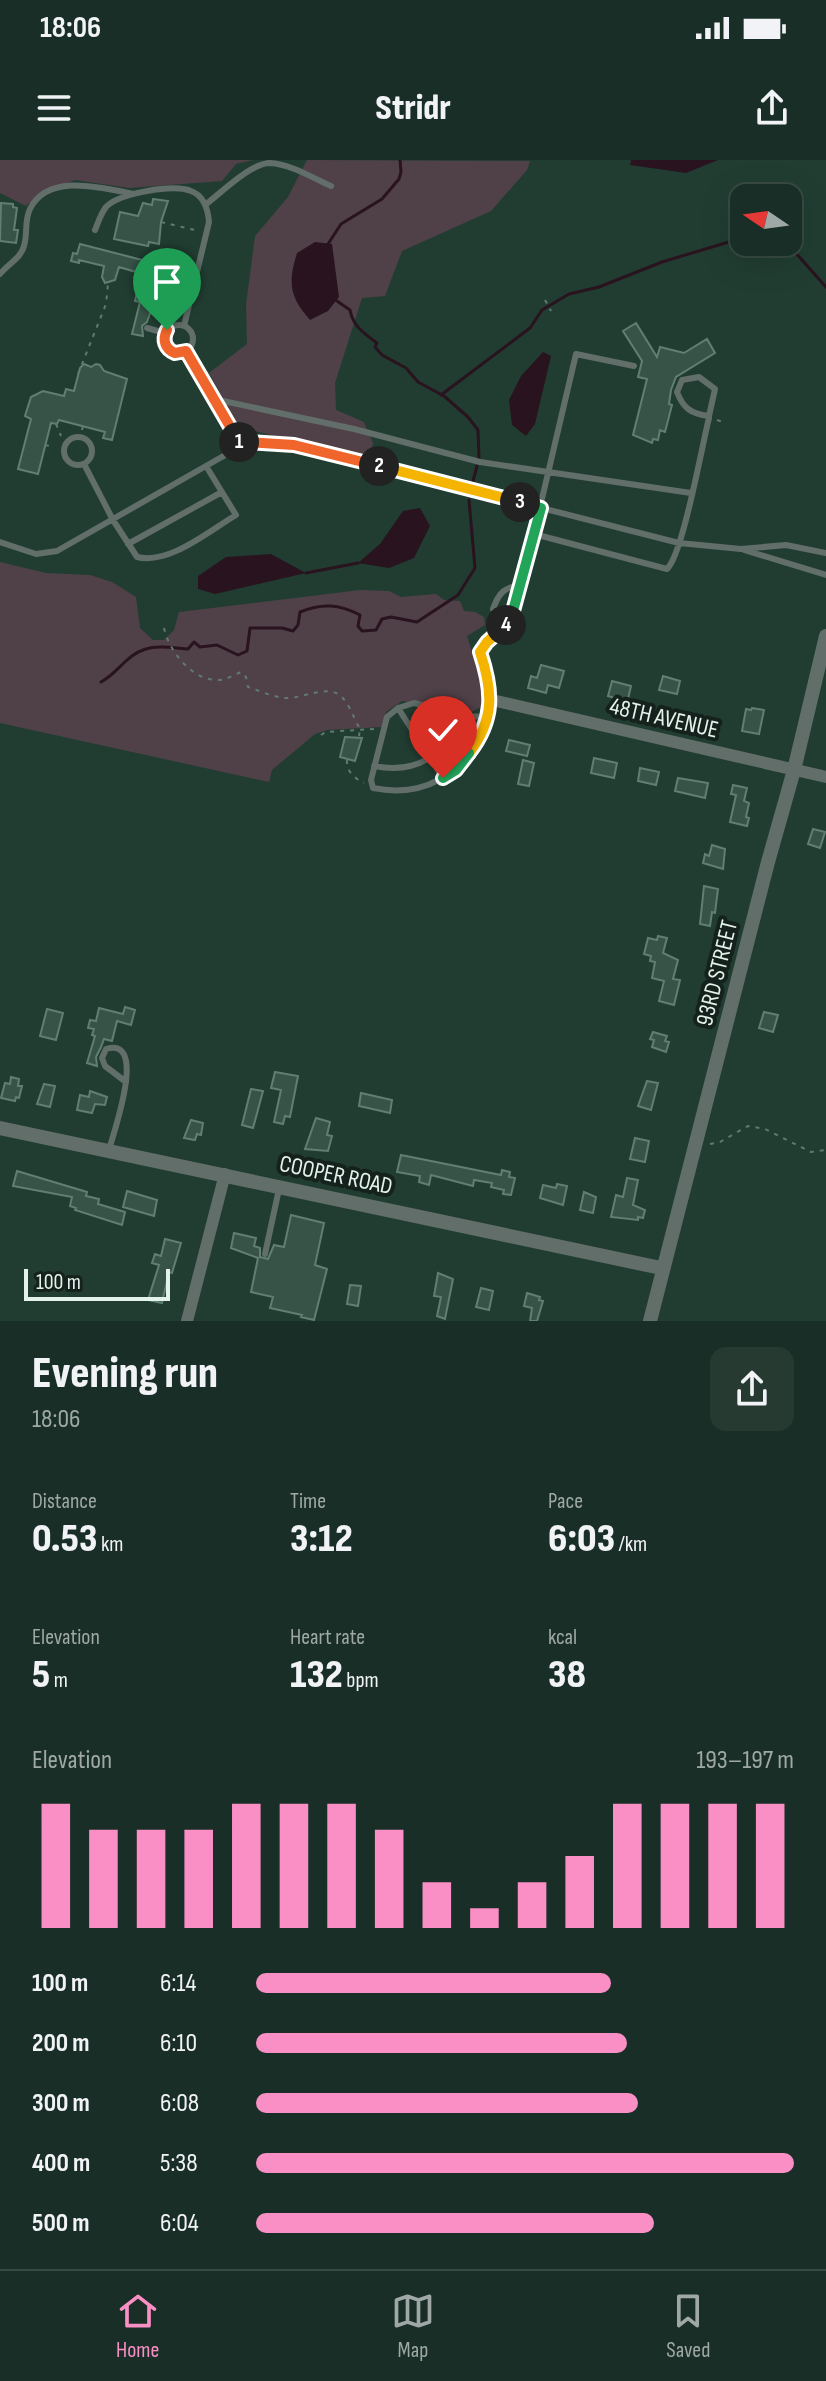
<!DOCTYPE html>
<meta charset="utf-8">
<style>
:root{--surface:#192e26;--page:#263a32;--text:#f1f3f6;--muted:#9fa8a7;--line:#374a43;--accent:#fa8fc6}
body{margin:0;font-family:"Sofia Sans Condensed",sans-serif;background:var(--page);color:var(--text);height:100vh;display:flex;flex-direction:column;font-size:30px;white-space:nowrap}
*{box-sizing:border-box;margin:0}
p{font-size:26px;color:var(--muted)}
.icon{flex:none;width:44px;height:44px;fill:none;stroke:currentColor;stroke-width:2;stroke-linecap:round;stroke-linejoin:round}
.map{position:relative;height:1161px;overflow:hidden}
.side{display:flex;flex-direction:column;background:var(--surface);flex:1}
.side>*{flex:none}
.needle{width:52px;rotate:283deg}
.controls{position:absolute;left:730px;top:24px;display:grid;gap:16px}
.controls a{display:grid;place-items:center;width:72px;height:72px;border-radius:16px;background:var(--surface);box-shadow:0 8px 32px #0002,0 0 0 2px var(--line);font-size:40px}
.scale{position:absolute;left:24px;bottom:20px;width:146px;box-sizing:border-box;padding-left:8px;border:4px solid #e3f3eb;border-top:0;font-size:22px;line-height:28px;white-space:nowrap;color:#e3f3eb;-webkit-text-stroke:6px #15211c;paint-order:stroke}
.pin{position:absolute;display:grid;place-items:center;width:68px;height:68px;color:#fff;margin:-82px -34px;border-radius:50% 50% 50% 0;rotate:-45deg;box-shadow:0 0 8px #0007}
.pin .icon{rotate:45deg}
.km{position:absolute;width:40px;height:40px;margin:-20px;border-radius:50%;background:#222;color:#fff;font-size:22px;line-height:40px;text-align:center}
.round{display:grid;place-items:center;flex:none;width:84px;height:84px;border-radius:16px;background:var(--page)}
.headline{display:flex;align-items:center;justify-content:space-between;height:136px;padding:0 32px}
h1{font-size:44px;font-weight:800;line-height:60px}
.stats{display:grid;grid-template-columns:repeat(3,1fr);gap:12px;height:136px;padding:8px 32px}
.stats div{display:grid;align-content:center}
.stats b{font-size:40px;font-weight:800}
.stats small{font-size:22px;font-weight:400}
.stats p{font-size:22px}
.chart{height:224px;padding:16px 32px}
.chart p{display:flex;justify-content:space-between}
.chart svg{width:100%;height:144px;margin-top:8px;stroke:var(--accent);stroke-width:6}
ul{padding:0 32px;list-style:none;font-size:26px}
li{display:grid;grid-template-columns:128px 96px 1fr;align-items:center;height:60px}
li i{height:20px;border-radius:10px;background:var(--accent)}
.status{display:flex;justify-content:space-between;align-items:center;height:56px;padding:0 40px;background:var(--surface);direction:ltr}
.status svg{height:22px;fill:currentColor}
header{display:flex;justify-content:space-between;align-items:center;height:104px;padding:0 32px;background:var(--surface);font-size:36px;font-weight:800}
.menu{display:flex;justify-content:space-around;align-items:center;height:112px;border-top:2px solid var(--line);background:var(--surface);font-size:22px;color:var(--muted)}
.menu a{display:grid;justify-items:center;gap:4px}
.menu .on{color:var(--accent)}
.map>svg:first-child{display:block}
.green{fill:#504148}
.water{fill:#29131e}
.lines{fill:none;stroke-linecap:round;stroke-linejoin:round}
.stream{stroke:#29131e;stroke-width:3}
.building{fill:#375347;stroke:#607e71;stroke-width:2}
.path{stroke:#61796f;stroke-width:2;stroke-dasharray:4 6;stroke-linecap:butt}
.service{stroke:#626e69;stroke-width:6}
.minor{stroke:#626e69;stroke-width:12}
.tertiary{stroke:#626e69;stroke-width:14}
.split-1-casing{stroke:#fff;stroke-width:16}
.split-2-casing{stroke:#fff;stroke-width:16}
.split-3-casing{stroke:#fff;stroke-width:16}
.split-4-casing{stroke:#fff;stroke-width:16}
.split-5-casing{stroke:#fff;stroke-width:16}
.split-6-casing{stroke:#fff;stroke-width:16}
.split-1{stroke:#f0652b;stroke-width:10}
.split-2{stroke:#f0652b;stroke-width:10}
.split-3{stroke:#f5b400;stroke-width:10}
.split-4{stroke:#22a559;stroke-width:10}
.split-5{stroke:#f5b400;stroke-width:10}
.split-6{stroke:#22a559;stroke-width:10}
.labels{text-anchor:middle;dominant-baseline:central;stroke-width:8;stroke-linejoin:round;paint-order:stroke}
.street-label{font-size:24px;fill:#e3f3eb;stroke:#15211c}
</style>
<div class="status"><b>18:06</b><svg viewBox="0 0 49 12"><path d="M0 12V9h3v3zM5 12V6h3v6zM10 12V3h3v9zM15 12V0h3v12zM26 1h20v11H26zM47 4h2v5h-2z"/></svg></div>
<header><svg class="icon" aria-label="menu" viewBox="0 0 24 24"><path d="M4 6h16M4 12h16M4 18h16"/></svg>Stridr<svg class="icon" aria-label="share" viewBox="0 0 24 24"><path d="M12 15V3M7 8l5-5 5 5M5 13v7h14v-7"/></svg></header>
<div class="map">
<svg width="826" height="1161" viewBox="0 0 826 1161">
<rect width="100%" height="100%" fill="#213d32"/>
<path class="green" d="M0 0H253L236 4 222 21 129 28 75 20 44 32 26 46 0 33Z
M307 0 530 1 527 10 491 51 402 91 385 136 362 138 335 223 336 250 364 262 373 283 369 300 239 267 209 213 247 184 246 145 255 76 288 37Z
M0 402 46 413 90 415 112 422 136 437 140 468 153 480H164L174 470 179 452 360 430 389 431 401 437 436 434 444 440 460 441 464 451 475 452 484 457 485 465 467 476 482 524V546L470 553 402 541 386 552 382 567 327 570 315 574 272 610 269 622 0 563Z"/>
<path class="water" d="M631 0H718L686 13 630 5Z
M315 82 332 84 339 137 328 151 310 160C289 136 288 123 297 93Z
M543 192 551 196 535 264 526 276 512 265 509 240 521 216Z
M420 348 430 366 414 398 389 408 358 403 380 384 403 351Z
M271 394 306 413 215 434 198 429V416L226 397Z"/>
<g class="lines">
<path class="stream" d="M786 82 826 127
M328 84 341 64 382 39 399 19 401 12 400 0
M337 141 350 150C353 166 363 173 377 183L375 187 382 195 406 208 418 222 444 236 468 257 478 270 479 298
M441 235 530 168 542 150 569 134 599 127 662 102 732 81 744 73
M472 325 477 306
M306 413 358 403
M101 522C112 516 117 509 126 501 146 482 165 487 188 489L194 482 200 487 217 485 238 495 247 491 250 468H282L293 471 298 465 300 452C322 443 339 444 360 455L358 466 362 471 376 470 382 459 391 457 417 462 458 435 475 408 469 340"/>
</g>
<path class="building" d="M153 39 168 41 161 62 159 84 149 82 148 86 114 79 120 52 138 56 143 43 152 45Z
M1 43 13 44V47L17 48 14 70H18L16 83 0 81Z
M80 84 150 102 149 105 166 109 147 162 142 166 143 176 132 174 140 142 135 141 140 120 134 118 136 112 119 107 115 120 105 123 102 117 104 106 79 100V103L71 101 73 93 77 94Z
M636 163 657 197 660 187 684 193 707 179 715 193 676 217 671 230 669 244 672 245 665 272 660 270 658 280 653 279 652 283 633 275 647 219 638 217 642 201 623 171Z
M84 204 91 207 96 204 100 205 104 211 127 219 112 280 103 278 105 272 59 260 57 264 51 263 38 314 18 309 31 259 25 256 31 237 43 231 64 236 66 229 74 231 80 208Z
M541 505 564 511 559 528 548 525 546 533 528 528 531 516 537 518Z
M663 516 680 521 677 534 659 530Z
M612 521 631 526 628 539 633 541 630 551 616 548 618 539 608 536Z
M752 548 764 550 759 574 742 571 746 549 751 550Z
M345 577 362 578 355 601 340 597Z
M509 580 530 585 527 596 506 591Z
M594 598 617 603 614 618 591 613Z
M523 600 534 603 529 626 518 624Z
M640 608 659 612 656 625 638 621Z
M678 618 708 623 705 638 675 631Z
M733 625 747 628 744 641 749 643 746 657 749 658 747 666 730 662 736 635 731 634Z
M813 669 825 672 820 688 808 684Z
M712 685 725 689 723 709 703 703 705 694 709 696Z
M704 726 718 729 715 753 712 752 710 766 700 764Z
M658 776 667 778 663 793 678 800 673 819 680 820 674 845 659 841 664 821 652 818 655 802 650 801 651 796 644 794 648 778 657 780Z
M125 847 135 850 131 865 117 861 112 881 104 879 101 887 96 897 97 906 87 903 95 876 92 875 94 869 88 868 90 860 96 861 99 848 123 854Z
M47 849 63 853 56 880 40 876Z
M764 852 778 855 773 872 759 868Z
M653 872 667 876 665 881 669 882 666 892 652 887 654 880 650 879Z
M275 912 298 916 290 957 285 956 283 964 274 962 281 930 271 928Z
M11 917 19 919 18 926H22L19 938 16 937 15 941 1 938 5 923 10 924Z
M647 921 658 923 651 950 638 946Z
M44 924 55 926 50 947 37 944Z
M251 929 263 931 253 968 242 965Z
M90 931 107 937 105 945 95 944 92 953 77 950 80 935 89 937Z
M361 933 392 940 390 953 359 946Z
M316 958 330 962 327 975 332 976 328 991 305 989Z
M191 960 203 963 201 975 197 974 195 980 184 978Z
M635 978 649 981 645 1002 630 999Z
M401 995 501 1015 502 1010 510 1012 509 1017 515 1018 511 1035 503 1034 504 1030 491 1027 492 1023 474 1020 473 1026 431 1015 429 1025 419 1022 420 1016 397 1012Z
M17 1011 87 1032 86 1036 99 1039 98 1044 125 1052 122 1065 75 1050 76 1048 70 1046 72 1037 13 1026Z
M627 1018 638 1020 633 1045 645 1050 643 1058 638 1057V1060L611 1057 616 1035 623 1037Z
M557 1024 567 1026 563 1045 540 1038 543 1025 556 1028Z
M127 1031 157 1040 154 1056 123 1047Z
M584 1032 596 1037 593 1053 580 1050Z
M291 1055 324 1063 315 1105 327 1109 314 1160 301 1157 302 1155 270 1148 273 1137 251 1132 258 1098 231 1088 234 1073 256 1078 254 1086 260 1088V1097L268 1099 274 1085 284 1087Z
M165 1079 181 1083 172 1113 169 1112 162 1143 148 1140 159 1105 152 1103 155 1094 161 1096Z
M438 1113 453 1119 445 1159 437 1156 441 1137 434 1136Z
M350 1125 361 1126 358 1146 347 1144Z
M481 1128 493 1131 489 1150 476 1147Z
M527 1133 540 1137 539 1140 543 1141 537 1161H530L532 1148 524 1146Z"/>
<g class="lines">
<path class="path" d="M161 62 199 71
M167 108 189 113
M545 140 551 151
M78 214 106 144 108 124
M717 260 726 263
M56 264 61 276
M82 270 83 266
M45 285 54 287
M164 468C169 491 191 519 216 520 225 521 233 515 241 512L246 517 248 527C260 531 273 537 285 538 303 539 326 524 341 536 350 545 354 559 360 569L359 576
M321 575 326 572 374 569
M347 600C346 611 354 618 364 623
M710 984 720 982 748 966 765 969 811 992 826 990"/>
<path class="service" d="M205 45C221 33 251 3 270 3 290 4 313 18 331 26
M95 70C98 63 101 53 106 47 119 33 173 24 191 31 205 36 208 50 209 62L184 166
M0 114C8 104 21 98 24 86 28 73 24 61 30 49 48 12 103 28 134 34
M165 179a14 14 0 1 1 28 0a14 14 0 1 1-28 0Z
M147 168 165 173
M186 191 241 286
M214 239 354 269 480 302 691 333
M64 291a14 14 0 1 1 28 0a14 14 0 1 1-28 0Z
M84 304 113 360 137 397C169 405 209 371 236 355L206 306
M534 374 667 409C683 394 702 285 709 258V256L715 229 699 217 682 220 677 232C683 248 691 254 709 256
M0 382 36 394 57 391 248 282 294 285 679 383 741 389 786 385 826 393
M128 384 222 332
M744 390 826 415
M493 449C499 432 504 428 522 424
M398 548 443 618
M487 557 465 556 414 543 398 548 387 557 371 620 373 628C424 638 461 616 482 569 486 561 491 549 492 540 492 525 485 506 480 492L487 482 510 462 522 424 576 194 634 206
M374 606C421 615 442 593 465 556
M109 990C114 971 148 876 106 889L102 898 105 906 126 922
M265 1094 279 1029"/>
<path class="minor" d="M492 540 826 617
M187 1161 225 1014"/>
<path class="tertiary" d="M0 968 661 1108
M650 1161 768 702 794 610 826 476"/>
</g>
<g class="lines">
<g class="split-1-casing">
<path id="split-1" d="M167 170C162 180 165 189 175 193L186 191 239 282"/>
</g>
<g class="split-2-casing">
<path id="split-2" d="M239 282 241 286 248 282 294 285 379 306"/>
</g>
<g class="split-3-casing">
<path id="split-3" d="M379 306 520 342"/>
</g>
<g class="split-4-casing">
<path id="split-4" d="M506 465 510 462 541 348 520 342"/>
</g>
<g class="split-5-casing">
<path id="split-5" d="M469 593C495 559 493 531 480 492L487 482 506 465"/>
</g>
<g class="split-6-casing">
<path id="split-6" d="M443 618 456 610 469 593"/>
</g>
<use href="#split-1" class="split-1"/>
<use href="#split-2" class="split-2"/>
<use href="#split-3" class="split-3"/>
<use href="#split-4" class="split-4"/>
<use href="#split-5" class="split-5"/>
<use href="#split-6" class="split-6"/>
</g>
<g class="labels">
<g class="street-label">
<text transform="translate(664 558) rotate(13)">48TH AVENUE</text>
<text transform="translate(717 813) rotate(-76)">93RD STREET</text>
<text transform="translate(336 1015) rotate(12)">COOPER ROAD</text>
</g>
</g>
</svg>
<div class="controls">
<a><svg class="needle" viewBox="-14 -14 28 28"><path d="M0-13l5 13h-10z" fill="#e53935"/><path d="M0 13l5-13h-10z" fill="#9fa8a7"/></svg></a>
</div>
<div class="scale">100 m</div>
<div class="pin" style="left:167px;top:170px;background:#1e9e55"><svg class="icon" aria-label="arrive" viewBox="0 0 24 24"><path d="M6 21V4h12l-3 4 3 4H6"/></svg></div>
<div class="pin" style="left:443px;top:618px;background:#d93025"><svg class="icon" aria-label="check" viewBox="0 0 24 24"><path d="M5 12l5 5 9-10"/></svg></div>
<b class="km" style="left:239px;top:282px">1</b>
<b class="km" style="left:379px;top:306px">2</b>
<b class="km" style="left:520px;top:342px">3</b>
<b class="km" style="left:506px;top:465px">4</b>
</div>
<section class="side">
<div class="headline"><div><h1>Evening run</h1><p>18:06</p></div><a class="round"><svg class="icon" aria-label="share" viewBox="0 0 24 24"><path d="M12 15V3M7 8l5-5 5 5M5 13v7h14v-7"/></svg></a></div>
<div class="stats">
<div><p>Distance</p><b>0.53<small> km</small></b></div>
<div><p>Time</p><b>3:12</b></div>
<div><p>Pace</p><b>6:03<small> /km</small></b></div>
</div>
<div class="stats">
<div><p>Elevation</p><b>5<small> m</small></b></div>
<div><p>Heart rate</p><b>132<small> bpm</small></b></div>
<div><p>kcal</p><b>38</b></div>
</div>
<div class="chart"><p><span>Elevation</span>193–197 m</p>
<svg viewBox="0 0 160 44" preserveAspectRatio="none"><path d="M5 44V6M15 44V14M25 44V14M35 44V14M45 44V6M55 44V6M65 44V6M75 44V14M85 44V30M95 44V38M105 44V30M115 44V22M125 44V6M135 44V6M145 44V6M155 44V6"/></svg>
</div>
<ul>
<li><b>100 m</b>6:14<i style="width:66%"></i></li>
<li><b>200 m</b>6:10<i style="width:69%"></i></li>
<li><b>300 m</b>6:08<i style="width:71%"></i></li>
<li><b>400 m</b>5:38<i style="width:100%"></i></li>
<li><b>500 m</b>6:04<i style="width:74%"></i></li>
</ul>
</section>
<nav class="menu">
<a class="on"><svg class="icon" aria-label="home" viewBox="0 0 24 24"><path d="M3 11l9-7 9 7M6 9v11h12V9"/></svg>Home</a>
<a><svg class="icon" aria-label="map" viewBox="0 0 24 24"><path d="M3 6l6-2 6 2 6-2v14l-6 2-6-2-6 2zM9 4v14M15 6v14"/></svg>Map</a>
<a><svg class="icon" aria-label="saved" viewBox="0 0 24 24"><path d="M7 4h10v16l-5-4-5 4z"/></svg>Saved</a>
</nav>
